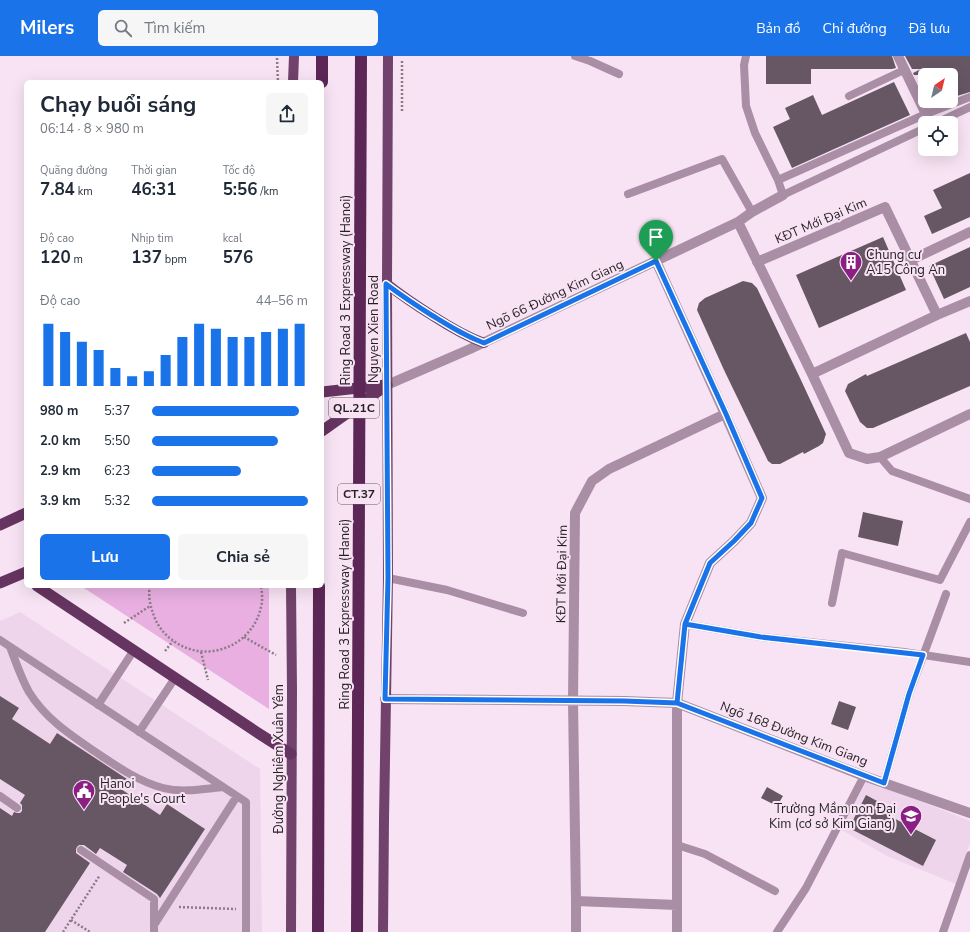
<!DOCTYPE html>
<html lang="vi">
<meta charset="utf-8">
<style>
:root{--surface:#fff;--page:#f6f6f7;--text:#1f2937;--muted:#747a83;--accent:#1a73e8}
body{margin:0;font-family:"Nunito Sans",sans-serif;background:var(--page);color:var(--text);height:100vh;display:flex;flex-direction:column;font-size:15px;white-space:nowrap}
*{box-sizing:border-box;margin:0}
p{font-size:13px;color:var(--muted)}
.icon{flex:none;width:22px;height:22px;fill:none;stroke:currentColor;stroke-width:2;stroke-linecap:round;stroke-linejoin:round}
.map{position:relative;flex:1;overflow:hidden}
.sheet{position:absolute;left:24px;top:24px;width:300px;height:508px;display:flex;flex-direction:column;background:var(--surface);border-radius:6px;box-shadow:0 4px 16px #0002}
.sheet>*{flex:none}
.needle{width:26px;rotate:35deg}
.controls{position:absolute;left:918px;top:12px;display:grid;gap:8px}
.controls a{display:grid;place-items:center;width:40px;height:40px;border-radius:6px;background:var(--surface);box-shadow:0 4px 16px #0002;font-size:20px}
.pin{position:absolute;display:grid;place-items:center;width:34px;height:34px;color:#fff;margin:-41px -17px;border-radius:50% 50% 50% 0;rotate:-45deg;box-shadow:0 0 4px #0007}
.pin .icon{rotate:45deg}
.round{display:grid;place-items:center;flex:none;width:42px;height:42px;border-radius:6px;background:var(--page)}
.overview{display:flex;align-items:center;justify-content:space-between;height:68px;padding:0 16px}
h1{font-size:22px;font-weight:700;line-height:30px}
.metrics{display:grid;grid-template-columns:repeat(3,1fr);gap:6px;height:68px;padding:4px 16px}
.metrics div{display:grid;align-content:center}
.metrics b{font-size:17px;font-weight:700}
.metrics small{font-size:11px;font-weight:400}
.metrics p{font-size:11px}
.chart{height:112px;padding:8px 16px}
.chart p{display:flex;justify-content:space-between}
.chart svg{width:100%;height:72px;margin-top:4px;stroke:var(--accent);stroke-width:6}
.cta{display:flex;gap:8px;margin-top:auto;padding:8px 16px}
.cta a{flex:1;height:46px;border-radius:6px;background:var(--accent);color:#fff;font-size:16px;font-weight:700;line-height:46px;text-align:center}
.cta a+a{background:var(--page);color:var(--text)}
ul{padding:0 16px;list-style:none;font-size:13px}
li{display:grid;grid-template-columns:64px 48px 1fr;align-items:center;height:30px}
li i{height:10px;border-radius:5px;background:var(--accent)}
header{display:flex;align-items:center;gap:24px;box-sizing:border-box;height:56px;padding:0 20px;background:var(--accent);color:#fff}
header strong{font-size:19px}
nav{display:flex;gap:22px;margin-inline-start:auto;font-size:14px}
.search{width:280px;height:36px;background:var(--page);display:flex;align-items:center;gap:10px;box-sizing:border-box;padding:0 14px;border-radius:6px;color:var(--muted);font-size:15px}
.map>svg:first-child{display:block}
.built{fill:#efd5eb}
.green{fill:#e8afe0}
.building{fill:#675765}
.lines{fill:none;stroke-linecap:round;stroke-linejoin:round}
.path{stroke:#8a7c87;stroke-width:2.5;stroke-dasharray:2 2;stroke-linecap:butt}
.service{stroke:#a98ea5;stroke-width:8}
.minor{stroke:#a98ea5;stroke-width:10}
.primary{stroke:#71426b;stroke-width:10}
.trunk{stroke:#663460;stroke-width:11}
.motorway{stroke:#5c2656;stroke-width:12}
.motorway-bridge{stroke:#5c2656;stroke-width:12}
.route-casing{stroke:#fff;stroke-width:8}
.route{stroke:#1a73e8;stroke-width:5}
.labels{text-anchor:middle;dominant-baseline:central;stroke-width:4;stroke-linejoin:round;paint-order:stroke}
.shield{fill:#f7e3f3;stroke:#655a62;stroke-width:1}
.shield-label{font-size:12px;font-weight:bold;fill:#261f24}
.street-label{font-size:13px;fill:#261f24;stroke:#f7e3f3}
.poi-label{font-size:13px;fill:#261f24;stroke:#f7e3f3;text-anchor:start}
</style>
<header>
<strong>Milers</strong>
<div class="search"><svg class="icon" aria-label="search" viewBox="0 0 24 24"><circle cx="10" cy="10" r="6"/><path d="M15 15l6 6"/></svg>Tìm kiếm</div>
<nav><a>Bản đồ</a><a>Chỉ đường</a><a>Đã lưu</a></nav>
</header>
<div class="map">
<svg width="970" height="876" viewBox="0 0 970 876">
<rect width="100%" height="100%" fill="#f7e3f3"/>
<path class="built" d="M20 556 260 713 262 876H0V565Z
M867 724 970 765V787L956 828 887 800 840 773Z"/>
<path class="green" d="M81 530H269V653Z"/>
<path class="building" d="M766 0H892L896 12 892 13H811V28H766Z
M905 0H970V36L957 40H951V19H914L913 17 921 13H912Z
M894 26 910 59 792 112 773 71 790 63 785 52 813 39 822 59Z
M970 117V161L932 178 924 160 942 152 933 134Z
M883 181 906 234 819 272 796 219Z
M970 191V231L944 243 929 210Z
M743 225 752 227 757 232 800 322 826 378 823 387 819 390 804 398 803 396 780 408H772L768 405 724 314 697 254 699 247 705 242Z
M966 277 970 286V330L873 372H867L860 366 845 335 848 328 866 318 867 320Z
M863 456 903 465 898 490 858 481Z
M0 640 19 652 12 663 50 688 57 677 127 723 121 733 160 759 167 748 205 773 160 842 157 838 123 816 127 809 100 792 96 798 84 789H79L77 791 76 793V797L90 807 45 876H0V752L12 760 14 756 17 757H20L22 755V749L20 747 25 739 0 723Z
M839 645 856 651 848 674 831 668Z
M767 731 783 740 777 750 761 742Z
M866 739 879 746 876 753 936 784 923 810 849 772Z"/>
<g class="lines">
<path class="path" d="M277 2 278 26
M402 55V4
M150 530C148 539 150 549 153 557 157 571 167 582 180 589 212 606 253 588 261 551 263 544 262 537 261 530
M124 567 150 550
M244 581 276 599
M165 595 173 585
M201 596 208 624
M179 851 236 853
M71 864 90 876
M63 876 100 819"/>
<path class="service" d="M575 0 590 5 619 18
M746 0 744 9 746 50 755 77 778 124 783 139 925 72
M849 40 904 14
M936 67 970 51
M778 124 926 58 970 41
M628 138 722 103 752 156
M880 401 892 415 970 443
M388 522 447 534 523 557
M832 547 842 497 940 524 970 466
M685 568 761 581 904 596 970 606
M0 584 246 746V876
M10 591C16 606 21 622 29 636 45 662 69 678 94 695 115 709 137 725 163 732 183 737 203 733 223 731
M98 649 134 594
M139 676 175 622
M884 727 909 638 946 538
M0 740 17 752
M677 789 705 798 775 835
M81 794 154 843V876
M154 869 237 740
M777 876 806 832 864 720
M943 876 970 799"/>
<path class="minor" d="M898 0 926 58
M738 166 812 318 849 397 867 403 880 401 970 358
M911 204 970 176
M656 205 725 358 762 442 751 467 734 485 710 507 685 568 677 647V876
M757 206 885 151 937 259
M812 318 937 259 970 245
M387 329 470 293 738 166 752 156 783 139
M385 643 624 645 677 647 864 720 970 757
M576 845 677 849
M576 876V845L573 645 575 457 592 425 609 413 725 358"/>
<path class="primary" d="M293 26 294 0
M387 228C402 240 417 250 433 260 450 271 465 280 484 287
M291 876 292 635 291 530
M383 876 384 763 388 522 387 228 388 0"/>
<path class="trunk" d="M322 336 386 329
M322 375 387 329
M0 469 26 457
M0 527 26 516
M37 530 255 675 291 698"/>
<path class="motorway" d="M322 26V0
M318 876 319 530"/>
<path class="motorway-bridge" d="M357 876 361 0"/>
</g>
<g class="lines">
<g class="route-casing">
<path id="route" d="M656 205 484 287C465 280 451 271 433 260 417 250 402 240 386 228L388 522 385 643 624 645 677 647 685 568 761 581 923 599 909 638 884 727 677 647 685 568 710 507 734 485 751 467 762 442 726 358 656 205"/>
</g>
<use href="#route" class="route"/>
</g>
<defs>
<g id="building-pin" transform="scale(1.15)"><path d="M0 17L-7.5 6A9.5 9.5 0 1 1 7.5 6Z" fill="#8c1f83" stroke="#f7e3f3"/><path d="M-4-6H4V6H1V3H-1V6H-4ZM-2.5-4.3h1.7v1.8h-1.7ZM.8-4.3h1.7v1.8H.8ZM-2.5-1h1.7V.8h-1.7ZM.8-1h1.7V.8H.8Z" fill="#fff"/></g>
<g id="civic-pin" transform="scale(1.15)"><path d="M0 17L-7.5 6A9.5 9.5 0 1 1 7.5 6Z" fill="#8c1f83" stroke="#f7e3f3"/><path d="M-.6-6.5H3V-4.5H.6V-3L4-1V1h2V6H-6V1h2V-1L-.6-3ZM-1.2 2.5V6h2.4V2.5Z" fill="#fff"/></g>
<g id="school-pin" transform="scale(1.15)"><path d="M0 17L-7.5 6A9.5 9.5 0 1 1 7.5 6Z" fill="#8c1f83" stroke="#f7e3f3"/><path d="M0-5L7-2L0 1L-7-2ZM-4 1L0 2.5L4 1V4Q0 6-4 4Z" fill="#fff"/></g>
</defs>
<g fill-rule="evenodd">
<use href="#building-pin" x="851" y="206"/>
<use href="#civic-pin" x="84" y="735"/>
<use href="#school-pin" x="911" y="760"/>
</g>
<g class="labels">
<g class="shield">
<rect x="329" y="342" width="50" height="20" rx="3"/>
<rect x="338" y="428" width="42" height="20" rx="3"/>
</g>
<g class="shield-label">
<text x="354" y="352">QL.21C</text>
<text x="359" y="438">CT.37</text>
</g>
<g class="street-label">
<text transform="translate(821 165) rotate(-23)">KĐT Mới Đại Kim</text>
<text transform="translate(346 234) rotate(-90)">Ring Road 3 Expressway (Hanoi)</text>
<text transform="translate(555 239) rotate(-25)">Ngõ 66 Đường Kim Giang</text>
<text transform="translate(374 273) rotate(-90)">Nguyen Xien Road</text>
<text transform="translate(562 518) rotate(-89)">KĐT Mới Đại Kim</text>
<text transform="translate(345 558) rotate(-90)">Ring Road 3 Expressway (Hanoi)</text>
<text transform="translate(794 678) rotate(21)">Ngõ 168 Đường Kim Giang</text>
<text transform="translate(279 703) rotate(-90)">Đường Nghiêm Xuân Yêm</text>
</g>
<g class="poi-label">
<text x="866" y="199">Chung cư<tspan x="866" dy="15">A15 Công An</tspan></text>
<text x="100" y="728">Hanoi<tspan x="100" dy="15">People's Court</tspan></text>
<text x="896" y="753" text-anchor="end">Trường Mầm non Đại<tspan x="896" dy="15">Kim (cơ sở Kim Giang)</tspan></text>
</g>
</g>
</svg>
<div class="controls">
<a><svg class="needle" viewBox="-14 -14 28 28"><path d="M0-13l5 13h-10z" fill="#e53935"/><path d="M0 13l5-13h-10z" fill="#747a83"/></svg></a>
<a><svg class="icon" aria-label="locate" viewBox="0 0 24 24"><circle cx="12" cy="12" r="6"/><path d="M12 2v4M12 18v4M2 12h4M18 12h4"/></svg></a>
</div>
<div class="pin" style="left:656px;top:205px;background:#1e9e55"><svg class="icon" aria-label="arrive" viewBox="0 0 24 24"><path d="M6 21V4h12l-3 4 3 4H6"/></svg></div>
<section class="sheet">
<div class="overview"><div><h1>Chạy buổi sáng</h1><p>06:14 · 8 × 980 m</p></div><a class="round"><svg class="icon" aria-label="share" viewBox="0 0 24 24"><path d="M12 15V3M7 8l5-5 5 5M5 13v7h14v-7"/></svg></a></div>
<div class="metrics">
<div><p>Quãng đường</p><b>7.84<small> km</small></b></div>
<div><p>Thời gian</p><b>46:31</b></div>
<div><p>Tốc độ</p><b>5:56<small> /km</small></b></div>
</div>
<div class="metrics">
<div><p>Độ cao</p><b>120<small> m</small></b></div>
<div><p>Nhịp tim</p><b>137<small> bpm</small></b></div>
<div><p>kcal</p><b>576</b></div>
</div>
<div class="chart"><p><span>Độ cao</span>44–56 m</p>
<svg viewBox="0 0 160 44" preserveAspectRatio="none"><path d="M5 44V6M15 44V11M25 44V17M35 44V22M45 44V33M55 44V38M65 44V35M75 44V25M85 44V14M95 44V6M105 44V9M115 44V14M125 44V14M135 44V11M145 44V9M155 44V6"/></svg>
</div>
<ul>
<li><b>980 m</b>5:37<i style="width:94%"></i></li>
<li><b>2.0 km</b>5:50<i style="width:81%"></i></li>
<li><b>2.9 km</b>6:23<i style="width:57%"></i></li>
<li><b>3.9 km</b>5:32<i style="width:100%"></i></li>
</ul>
<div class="cta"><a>Lưu</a><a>Chia sẻ</a></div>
</section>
</div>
